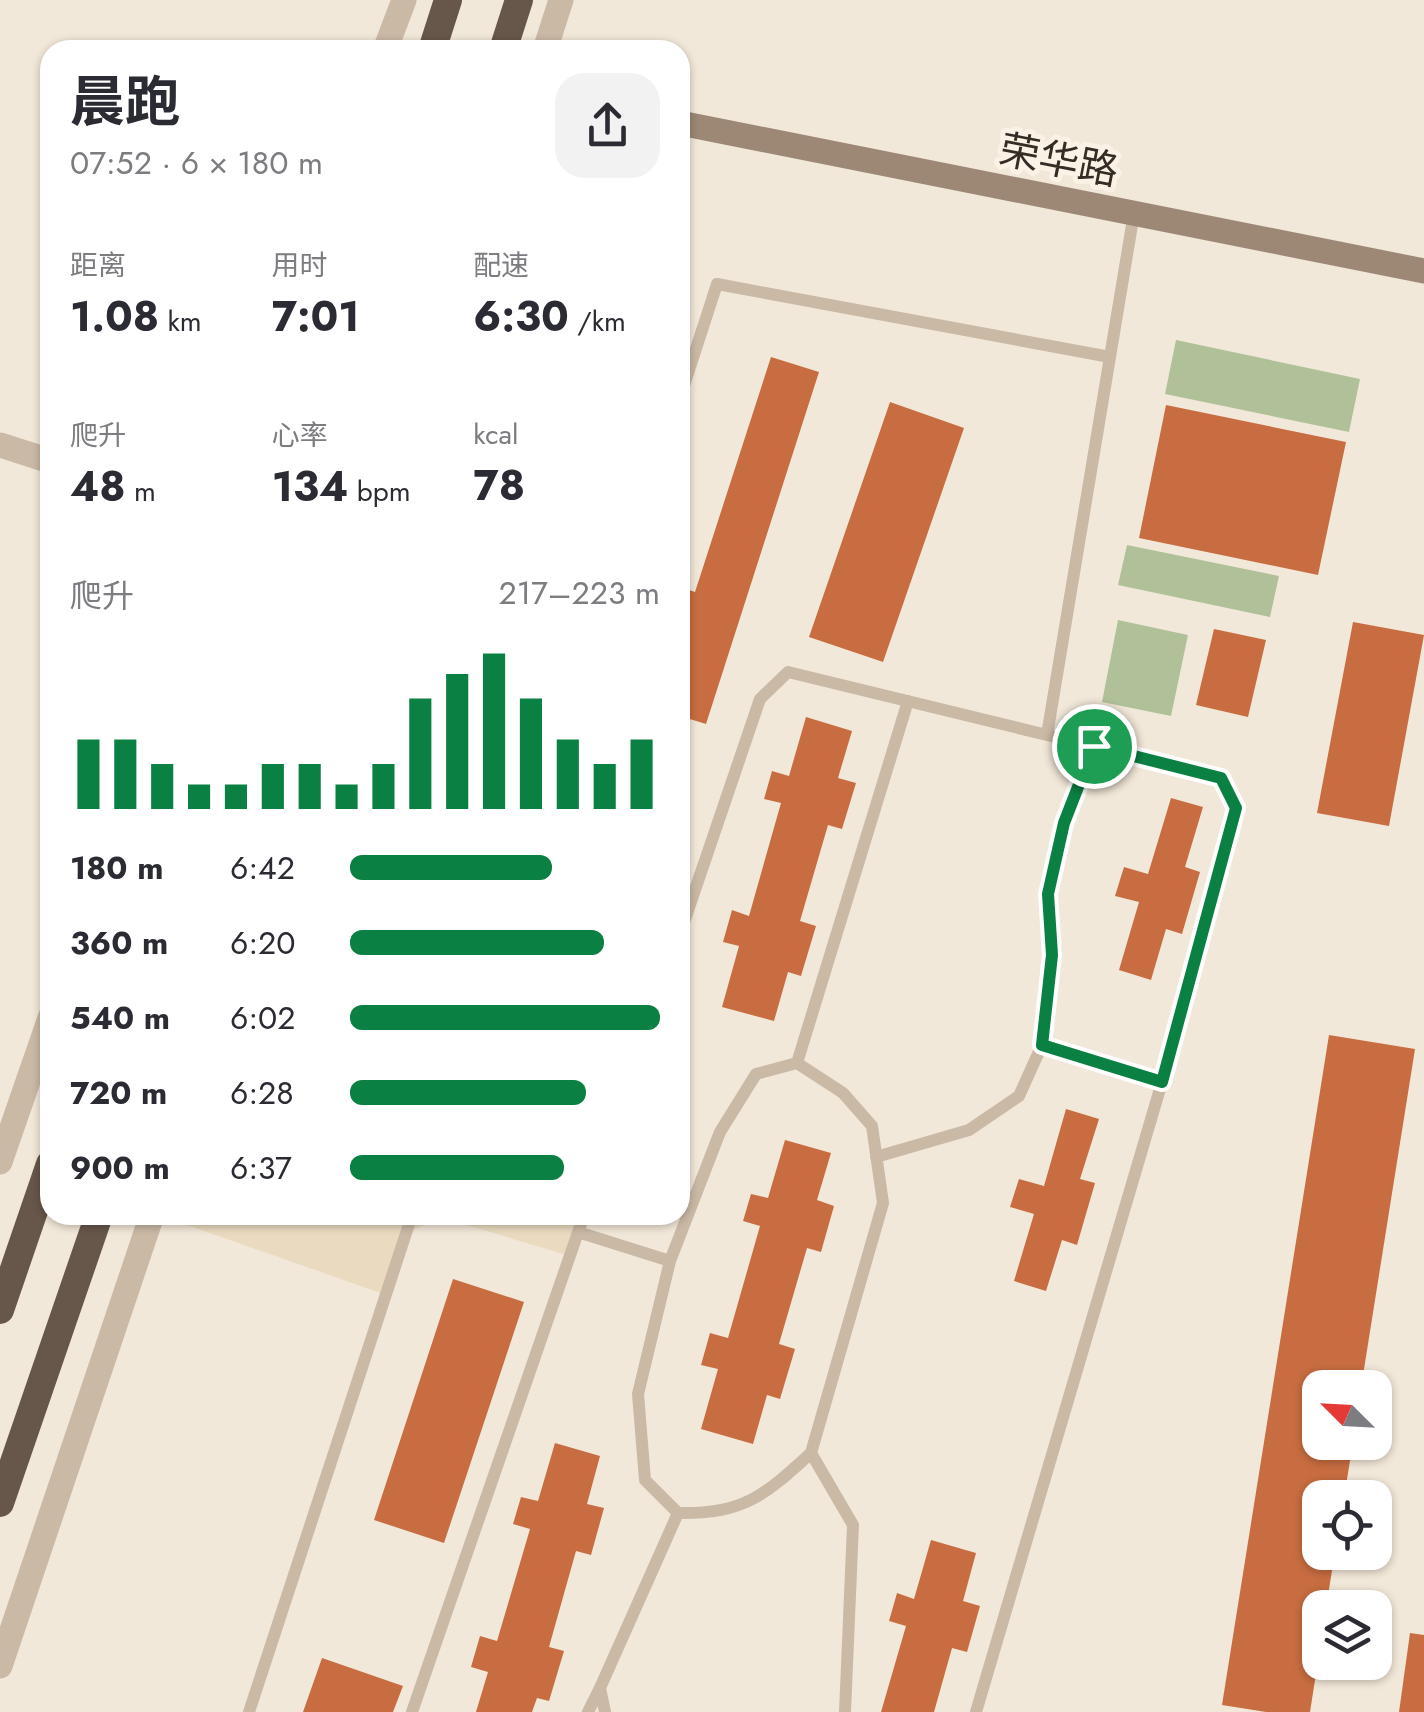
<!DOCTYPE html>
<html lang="zh">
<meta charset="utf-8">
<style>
:root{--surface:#fff;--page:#f2f2f3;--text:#2b2b33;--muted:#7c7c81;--accent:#0b8043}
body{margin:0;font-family:Jost,"Noto Sans SC",sans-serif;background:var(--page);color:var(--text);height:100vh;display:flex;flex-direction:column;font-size:38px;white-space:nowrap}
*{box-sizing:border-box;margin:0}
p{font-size:32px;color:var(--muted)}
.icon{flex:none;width:55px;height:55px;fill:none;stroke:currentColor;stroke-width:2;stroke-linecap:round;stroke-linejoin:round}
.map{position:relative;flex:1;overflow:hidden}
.details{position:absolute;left:40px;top:40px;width:650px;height:1185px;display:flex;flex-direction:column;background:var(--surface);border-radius:30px;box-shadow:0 2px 8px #0004}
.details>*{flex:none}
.needle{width:65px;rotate:294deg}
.fabs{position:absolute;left:1302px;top:1370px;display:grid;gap:20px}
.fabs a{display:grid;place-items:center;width:90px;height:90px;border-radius:20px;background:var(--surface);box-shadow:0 2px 8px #0004;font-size:50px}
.pin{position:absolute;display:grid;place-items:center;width:85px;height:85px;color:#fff;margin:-42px;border:5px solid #fff;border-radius:50%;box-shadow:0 2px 10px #0007}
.round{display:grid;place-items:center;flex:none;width:105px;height:105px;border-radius:30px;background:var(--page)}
.head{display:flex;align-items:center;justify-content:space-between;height:170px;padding:0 30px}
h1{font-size:55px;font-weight:700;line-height:75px}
.stats{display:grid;grid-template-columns:repeat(3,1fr);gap:15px;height:170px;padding:10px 30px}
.stats div{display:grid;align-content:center}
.stats b{font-size:42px;font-weight:700}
.stats small{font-size:28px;font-weight:400}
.stats p{font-size:28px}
.chart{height:280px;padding:20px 30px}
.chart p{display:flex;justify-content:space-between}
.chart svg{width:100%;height:180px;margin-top:10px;stroke:var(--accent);stroke-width:6}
ul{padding:0 30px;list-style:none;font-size:32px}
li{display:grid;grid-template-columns:160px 120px 1fr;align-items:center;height:75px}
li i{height:25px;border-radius:12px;background:var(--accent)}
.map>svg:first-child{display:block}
.green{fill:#b0c199}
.plaza{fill:#eadbc0}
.building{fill:#c86d41}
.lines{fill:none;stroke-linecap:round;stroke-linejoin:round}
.service{stroke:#cab9a5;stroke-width:12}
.minor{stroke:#cab9a5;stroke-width:25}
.tertiary{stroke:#cab9a5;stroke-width:25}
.secondary{stroke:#9d8876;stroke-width:25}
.trunk{stroke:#67564a;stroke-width:28}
.route-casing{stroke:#fff;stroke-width:20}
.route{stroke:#0b8043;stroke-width:12}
.labels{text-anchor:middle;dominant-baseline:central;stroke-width:10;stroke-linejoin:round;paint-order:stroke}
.street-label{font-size:40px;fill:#352c26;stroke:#f9f2e5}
</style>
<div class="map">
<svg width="1424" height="1712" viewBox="0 0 1424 1712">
<rect width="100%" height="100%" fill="#f2e8d9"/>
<path class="green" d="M1176 340 1360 379 1349 432 1165 394Z
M1127 545 1279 576 1270 617 1118 585Z
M1118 620 1188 635 1171 716 1102 702Z"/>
<path class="plaza" d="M159 1215H584L570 1256 443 1218 406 1233 386 1295Z"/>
<path class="building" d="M771 357 819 372 706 724 680 716V587L695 592Z
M890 402 964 428 883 662 809 637Z
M1166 405 1346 442 1318 575 1139 538Z
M1353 622 1424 635 1389 826 1317 813Z
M1214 629 1266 640 1248 717 1196 705Z
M806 717 852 731 838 778 856 783 842 829 828 825 800 921 816 926 801 976 788 972 774 1021 722 1007 739 946 723 942 732 910 749 916 781 803 764 799 772 771 789 776Z
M1171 798 1203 807 1185 867 1200 872 1182 934 1166 929 1151 980 1119 970 1139 902 1115 896 1124 867 1148 874Z
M1329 1035 1415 1049 1361 1388H1320V1442H1353L1344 1498H1320V1552H1335L1326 1608H1320V1648L1310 1712H1266L1222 1705Z
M1066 1109 1099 1119 1080 1179 1095 1183 1077 1245 1062 1240 1046 1291 1014 1281 1034 1214 1010 1207 1019 1179 1044 1186Z
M785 1140 831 1153 817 1200 834 1206 821 1252 807 1248 779 1344 795 1349 780 1399 767 1395 753 1444 701 1429 718 1369 701 1365 710 1333 728 1338 760 1226 743 1221 751 1194 768 1198Z
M453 1279 524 1302 444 1543 374 1520Z
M555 1443 600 1456 587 1504 604 1508 591 1555 576 1551 549 1647 564 1651 549 1701 537 1698 532 1712H476L488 1672 471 1667 480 1636 497 1641 530 1529 513 1524 521 1497 538 1501Z
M931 1540 976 1553 963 1601 980 1606 967 1652 952 1648 934 1712H881L906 1626 889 1621 897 1593 914 1599Z
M1410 1633 1424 1635V1712H1399Z
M322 1658 403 1686 393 1712H303Z"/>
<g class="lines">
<path class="service" d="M680 398 717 284 1110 357
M1094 746 1221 778 1236 808 1162 1082
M680 934 760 699 788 672 1047 735 1134 213
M797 1063 908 701
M876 1157 969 1130 1019 1096 1042 1045
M578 1232 670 1261
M811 1453C764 1496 744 1514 678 1513L645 1480 638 1394 670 1261 720 1132 756 1074 797 1063 843 1093 872 1126 883 1203 811 1453 853 1525 845 1712
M249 1712 412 1215
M412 1712 584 1215
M588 1712 600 1688
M605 1712 600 1688 678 1513
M976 1712 1162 1082 1042 1045 1053 955 1048 894 1065 823 1094 746 1047 735"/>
<path class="minor" d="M0 445 50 461"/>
<path class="tertiary" d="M385 50 404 0
M545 50 561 0
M0 1162 50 1018
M0 1666 152 1215"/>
<path class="secondary" d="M680 123 1424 271"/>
<path class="trunk" d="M432 50 448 0
M503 50 519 0
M0 1310 50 1164
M0 1503 99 1215"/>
</g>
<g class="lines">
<g class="route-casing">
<path id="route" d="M1094 746 1221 778 1236 808 1162 1082 1042 1045 1052 955 1048 894 1064 823Z"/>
</g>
<use href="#route" class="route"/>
</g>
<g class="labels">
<g class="street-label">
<text transform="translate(1059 160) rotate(11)">荣华路</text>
</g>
</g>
</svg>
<div class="fabs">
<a><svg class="needle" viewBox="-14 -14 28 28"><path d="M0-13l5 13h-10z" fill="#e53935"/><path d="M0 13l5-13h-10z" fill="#7c7c81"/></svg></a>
<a><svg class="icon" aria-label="locate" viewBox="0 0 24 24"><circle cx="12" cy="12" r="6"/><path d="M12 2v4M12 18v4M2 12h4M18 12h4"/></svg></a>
<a><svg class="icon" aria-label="layers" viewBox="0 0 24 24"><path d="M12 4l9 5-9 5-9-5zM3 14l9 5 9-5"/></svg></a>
</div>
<div class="pin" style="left:1094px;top:746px;background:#1e9e55"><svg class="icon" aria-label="arrive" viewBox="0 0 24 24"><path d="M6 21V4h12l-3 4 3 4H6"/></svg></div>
<section class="details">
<div class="head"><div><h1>晨跑</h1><p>07:52 · 6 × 180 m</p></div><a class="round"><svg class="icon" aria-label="share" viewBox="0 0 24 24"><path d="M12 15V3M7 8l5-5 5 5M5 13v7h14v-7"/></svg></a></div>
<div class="stats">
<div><p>距离</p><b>1.08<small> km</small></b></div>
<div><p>用时</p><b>7:01</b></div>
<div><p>配速</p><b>6:30<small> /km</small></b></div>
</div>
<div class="stats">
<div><p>爬升</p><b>48<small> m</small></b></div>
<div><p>心率</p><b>134<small> bpm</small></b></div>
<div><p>kcal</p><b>78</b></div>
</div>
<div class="chart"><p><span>爬升</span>217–223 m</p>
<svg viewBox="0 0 160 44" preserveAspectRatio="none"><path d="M5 44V27M15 44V27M25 44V33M35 44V38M45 44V38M55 44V33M65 44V33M75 44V38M85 44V33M95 44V17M105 44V11M115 44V6M125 44V17M135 44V27M145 44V33M155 44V27"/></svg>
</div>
<ul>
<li><b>180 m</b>6:42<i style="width:65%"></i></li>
<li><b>360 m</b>6:20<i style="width:82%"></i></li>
<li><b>540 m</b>6:02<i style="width:100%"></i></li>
<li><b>720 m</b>6:28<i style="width:76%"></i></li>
<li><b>900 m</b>6:37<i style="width:69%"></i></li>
</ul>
</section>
</div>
